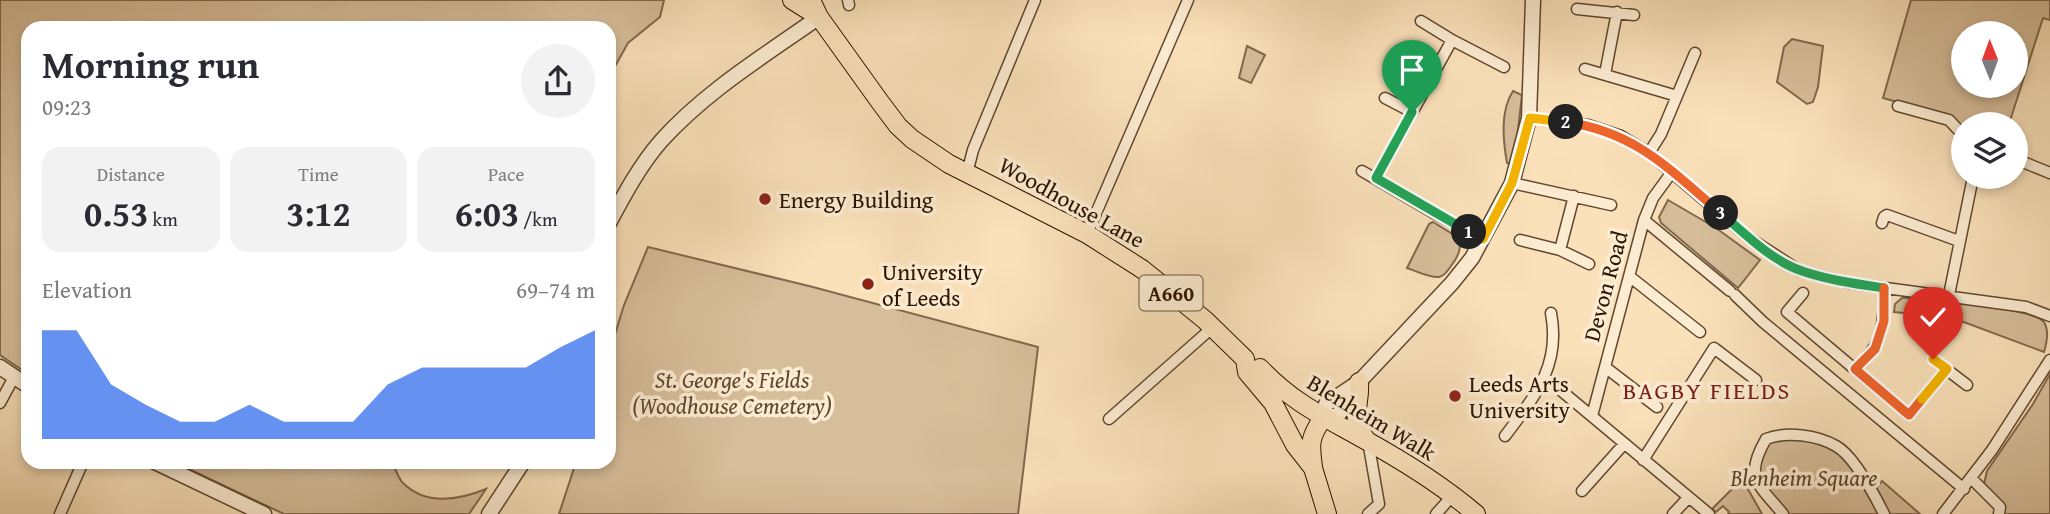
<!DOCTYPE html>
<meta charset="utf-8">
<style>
:root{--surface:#fff;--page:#f2f2f3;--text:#2b2b33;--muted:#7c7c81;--accent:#2563eb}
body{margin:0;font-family:"Gentium Book Plus",serif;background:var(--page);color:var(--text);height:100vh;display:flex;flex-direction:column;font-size:26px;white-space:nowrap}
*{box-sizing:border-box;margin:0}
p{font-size:23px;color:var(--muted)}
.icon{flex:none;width:38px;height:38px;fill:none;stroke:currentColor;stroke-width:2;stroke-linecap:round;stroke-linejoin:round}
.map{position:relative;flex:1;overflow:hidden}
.panel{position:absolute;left:21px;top:21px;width:595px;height:448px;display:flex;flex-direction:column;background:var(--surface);border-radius:21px;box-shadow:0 4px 10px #0003}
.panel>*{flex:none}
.needle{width:46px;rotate:359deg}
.controls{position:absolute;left:1951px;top:21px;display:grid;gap:14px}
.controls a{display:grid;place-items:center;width:77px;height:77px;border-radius:50%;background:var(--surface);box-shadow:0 4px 10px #0003;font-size:35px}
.pin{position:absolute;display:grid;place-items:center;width:60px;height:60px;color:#fff;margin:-72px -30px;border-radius:50% 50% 50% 0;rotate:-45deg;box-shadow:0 0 7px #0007}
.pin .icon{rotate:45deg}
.km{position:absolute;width:35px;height:35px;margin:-18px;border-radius:50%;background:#222;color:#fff;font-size:19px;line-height:35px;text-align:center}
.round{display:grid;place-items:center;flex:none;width:74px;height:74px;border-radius:37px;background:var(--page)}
.headline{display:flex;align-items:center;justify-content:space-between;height:119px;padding:0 21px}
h1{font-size:38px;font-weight:800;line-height:52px}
.figures{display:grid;grid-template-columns:repeat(3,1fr);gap:10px;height:119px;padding:7px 21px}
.figures div{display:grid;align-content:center;border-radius:18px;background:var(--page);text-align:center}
.figures b{font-size:35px;font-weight:800}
.figures small{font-size:19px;font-weight:400}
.figures p{font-size:19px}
.chart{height:196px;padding:14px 21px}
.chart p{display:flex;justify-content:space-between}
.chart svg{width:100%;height:126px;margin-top:7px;fill:var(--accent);opacity:.7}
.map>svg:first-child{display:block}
.green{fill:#d7be9a;stroke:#82694d;stroke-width:2;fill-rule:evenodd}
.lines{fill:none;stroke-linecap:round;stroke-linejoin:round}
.minor-casing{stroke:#60472e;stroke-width:13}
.tertiary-casing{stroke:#60472e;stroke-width:17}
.trunk-casing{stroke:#2c1400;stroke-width:20}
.minor{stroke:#fcecd2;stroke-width:10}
.tertiary{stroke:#fcecd2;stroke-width:14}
.trunk{stroke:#fae1ba;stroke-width:18}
.split-1-casing{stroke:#fff;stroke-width:14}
.split-2-casing{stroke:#fff;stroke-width:14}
.split-3-casing{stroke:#fff;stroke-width:14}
.split-4-casing{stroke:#fff;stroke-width:14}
.split-5-casing{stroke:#fff;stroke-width:14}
.split-6-casing{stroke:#fff;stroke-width:14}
.split-1{stroke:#22a559;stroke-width:9}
.split-2{stroke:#f5b400;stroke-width:9}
.split-3{stroke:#f0652b;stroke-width:9}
.split-4{stroke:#22a559;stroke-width:9}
.split-5{stroke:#f0652b;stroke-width:9}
.split-6{stroke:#f5b400;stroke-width:9}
.poi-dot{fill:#8f2418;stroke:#fcecd2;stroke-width:2.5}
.labels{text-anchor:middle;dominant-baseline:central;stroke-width:7;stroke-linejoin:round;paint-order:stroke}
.shield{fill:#fcecd2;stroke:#6a553f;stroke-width:2}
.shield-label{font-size:21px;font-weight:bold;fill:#2c1400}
.poi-label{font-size:23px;fill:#2c1400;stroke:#fcecd2;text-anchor:start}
.street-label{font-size:23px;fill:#2c1400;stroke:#fcecd2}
.park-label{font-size:23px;font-style:italic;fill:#5f472e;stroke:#fcecd2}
.neighbourhood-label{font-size:24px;letter-spacing:2px;fill:#7a1f14;stroke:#fcecd2}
</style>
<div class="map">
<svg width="2050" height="514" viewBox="0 0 2050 514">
<rect width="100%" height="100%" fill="#fae1ba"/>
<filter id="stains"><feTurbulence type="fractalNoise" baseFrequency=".00286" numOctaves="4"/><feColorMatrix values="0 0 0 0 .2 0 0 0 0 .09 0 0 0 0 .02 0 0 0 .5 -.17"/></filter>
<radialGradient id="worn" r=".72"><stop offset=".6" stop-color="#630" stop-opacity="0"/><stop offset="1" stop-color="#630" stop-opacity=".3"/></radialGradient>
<path class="green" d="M0 0H664L660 17 628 43 609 77V28H28V374L0 355Z
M1911 0H2050V20L2043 18 2009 124H1964L1963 127 1951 117 1883 98ZM1964 33H2016V86H1964Z
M1792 39 1823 46 1818 87 1813 102 1807 104 1777 82 1784 47Z
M1247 46 1265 55 1251 83 1239 78Z
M1513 91 1522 95 1517 138 1510 164 1507 163C1503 140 1500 111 1513 91Z
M1668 200 1716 228 1760 260 1738 288 1661 223 1659 217Z
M1433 222C1454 235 1471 240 1451 266 1448 270 1445 276 1439 277 1430 278 1416 271 1407 268L1429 224Z
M648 247 809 286 1038 347 1018 514H559L576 462H609V354L624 305Z
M1902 298C1924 297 2029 308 2043 321 2050 329 2047 342 2044 352L1953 318 1894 312 1895 304Z
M2050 374V514H2001L1984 484 1987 471 2033 404Z
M1804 438 1837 448 1857 470 1883 514H1785L1755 475 1766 440Z
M174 462H392C395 468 398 477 402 482 425 506 459 500 486 489L469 514H284Z
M1740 481 1744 482 1762 514H1728L1729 512 1723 506 1716 512 1712 509Z
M1882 481 1920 514H1885L1874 492Z"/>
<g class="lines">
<g class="minor-casing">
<path id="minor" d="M848 0 849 5
M1577 9 1634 15
M1421 21 1452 40 1504 67
M1585 69 1677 96
M1605 74 1617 12
M1385 98 1412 112
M1898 106 1949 120 1964 136
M1529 118 1588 125 1621 136 1649 153 1749 238 1800 271 1849 283 2026 307 2050 316
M1649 153 1661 134 1695 53
M2018 160 2050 173
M1362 171 1432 212 1483 239
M967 173 973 150 1035 0
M1376 178 1452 40
M1512 183 1611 205
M1644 220 1730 291
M1882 223 1884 217 1887 215 1959 241
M1087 234 1188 0
M1520 240 1560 250 1589 264
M1560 250 1574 196
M1629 276 1700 332
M1803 293 1787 312 1909 415 1947 369
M1735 295 1763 322 1964 489
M1949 295 1973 177
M1933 359 1967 385
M1605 367 1657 407
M1855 369C1885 344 1883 324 1885 288
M1546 378 1709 514
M0 403 14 377
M1592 416 1644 220 1653 198 1672 172
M1109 419 1213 327
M1505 436C1535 396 1561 366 1551 313
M1368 441 1379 504 1368 514
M1643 460 1714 348 1756 380
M1971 478 2000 507 1999 514
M1582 491 1624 444
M60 514 83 462
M1436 514 1453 495
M1673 514 1688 498
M1783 514C1757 483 1744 477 1766 439 1787 431 1817 435 1836 446 1854 456 1875 496 1884 514
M1943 514 1992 450 2050 360"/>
</g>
<g class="tertiary-casing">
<path id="tertiary" d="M609 223C624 195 640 165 661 141 706 91 764 56 819 17
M0 367 28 386
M1358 386 1355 393 1338 415 1323 418 1326 404 1359 382 1452 283 1472 258 1512 183 1529 118 1533 0
M155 462 264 514
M489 514 523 462"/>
</g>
<g class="trunk-casing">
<path id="trunk" d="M792 0 819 17
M811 0 819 17 880 102 898 126 912 139 949 164 1087 234 1142 269 1205 320 1245 359 1247 372 1273 403 1295 445 1313 468 1327 514
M1260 368C1294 404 1325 417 1367 441 1405 462 1443 486 1476 514
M1359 382C1361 408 1348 416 1367 441
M1313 467C1310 444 1309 438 1323 418"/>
</g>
<use href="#minor" class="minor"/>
<use href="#tertiary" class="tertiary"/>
<use href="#trunk" class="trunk"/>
</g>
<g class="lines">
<g class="split-1-casing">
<path id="split-1" d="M1412 112 1376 178 1469 232"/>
</g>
<g class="split-2-casing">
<path id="split-2" d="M1469 232 1483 239 1512 183 1530 118 1566 122"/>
</g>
<g class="split-3-casing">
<path id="split-3" d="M1566 122C1636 132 1670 170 1721 213"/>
</g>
<g class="split-4-casing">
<path id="split-4" d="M1721 213C1745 234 1772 261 1802 271 1828 280 1857 284 1884 288"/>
</g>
<g class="split-5-casing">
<path id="split-5" d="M1884 288V321L1875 349 1855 369 1909 415 1922 399"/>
</g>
<g class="split-6-casing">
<path id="split-6" d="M1922 399 1947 369 1933 359"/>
</g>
<use href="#split-1" class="split-1"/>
<use href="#split-2" class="split-2"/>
<use href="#split-3" class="split-3"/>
<use href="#split-4" class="split-4"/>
<use href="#split-5" class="split-5"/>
<use href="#split-6" class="split-6"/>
</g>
<g class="poi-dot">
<circle cx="765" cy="199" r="7"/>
<circle cx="868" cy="284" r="7"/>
<circle cx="1455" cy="396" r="7"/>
</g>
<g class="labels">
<rect class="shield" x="1139.5" y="275.5" width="63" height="35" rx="5"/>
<g class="shield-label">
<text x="1171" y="293">A660</text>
</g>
<g class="poi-label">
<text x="779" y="199">Energy Building</text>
<text x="882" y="271">University<tspan x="882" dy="26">of Leeds</tspan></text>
<text x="1469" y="383">Leeds Arts<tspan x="1469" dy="26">University</tspan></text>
</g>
<g class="street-label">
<text transform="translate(1072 202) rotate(29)">Woodhouse Lane</text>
<text transform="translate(1605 286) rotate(-75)">Devon Road</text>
<text transform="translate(1372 417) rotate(31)">Blenheim Walk</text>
</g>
<g class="park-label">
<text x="732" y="379">St. George's Fields<tspan x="732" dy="26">(Woodhouse Cemetery)</tspan></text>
<text x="1804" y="477">Blenheim Square</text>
</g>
<g class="neighbourhood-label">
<text x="1707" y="390">BAGBY FIELDS</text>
</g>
</g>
<rect width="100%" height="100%" filter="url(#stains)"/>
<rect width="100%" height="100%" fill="url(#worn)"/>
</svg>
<div class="controls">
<a><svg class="needle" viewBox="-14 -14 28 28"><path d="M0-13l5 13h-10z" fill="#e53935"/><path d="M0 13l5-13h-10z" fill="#7c7c81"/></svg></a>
<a><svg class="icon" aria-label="layers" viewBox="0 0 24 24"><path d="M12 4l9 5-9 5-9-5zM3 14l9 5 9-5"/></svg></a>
</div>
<div class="pin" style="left:1412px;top:112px;background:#1e9e55"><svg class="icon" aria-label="arrive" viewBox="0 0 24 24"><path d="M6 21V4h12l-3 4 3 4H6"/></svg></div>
<div class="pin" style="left:1933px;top:359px;background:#d93025"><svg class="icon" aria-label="check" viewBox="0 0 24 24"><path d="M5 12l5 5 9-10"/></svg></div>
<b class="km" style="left:1469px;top:232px">1</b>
<b class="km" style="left:1566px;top:122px">2</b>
<b class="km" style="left:1721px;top:213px">3</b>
<section class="panel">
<div class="headline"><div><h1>Morning run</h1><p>09:23</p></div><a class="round"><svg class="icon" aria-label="share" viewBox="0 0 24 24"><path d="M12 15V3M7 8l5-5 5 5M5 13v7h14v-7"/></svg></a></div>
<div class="figures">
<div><p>Distance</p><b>0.53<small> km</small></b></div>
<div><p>Time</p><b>3:12</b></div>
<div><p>Pace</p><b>6:03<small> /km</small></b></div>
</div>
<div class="chart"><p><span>Elevation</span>69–74 m</p>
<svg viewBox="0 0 160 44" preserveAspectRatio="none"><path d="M0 44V6L10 6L20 25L30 32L40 38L50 38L60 32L70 38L80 38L90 38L100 25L110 19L120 19L130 19L140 19L150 12L160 6V44z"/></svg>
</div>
</section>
</div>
